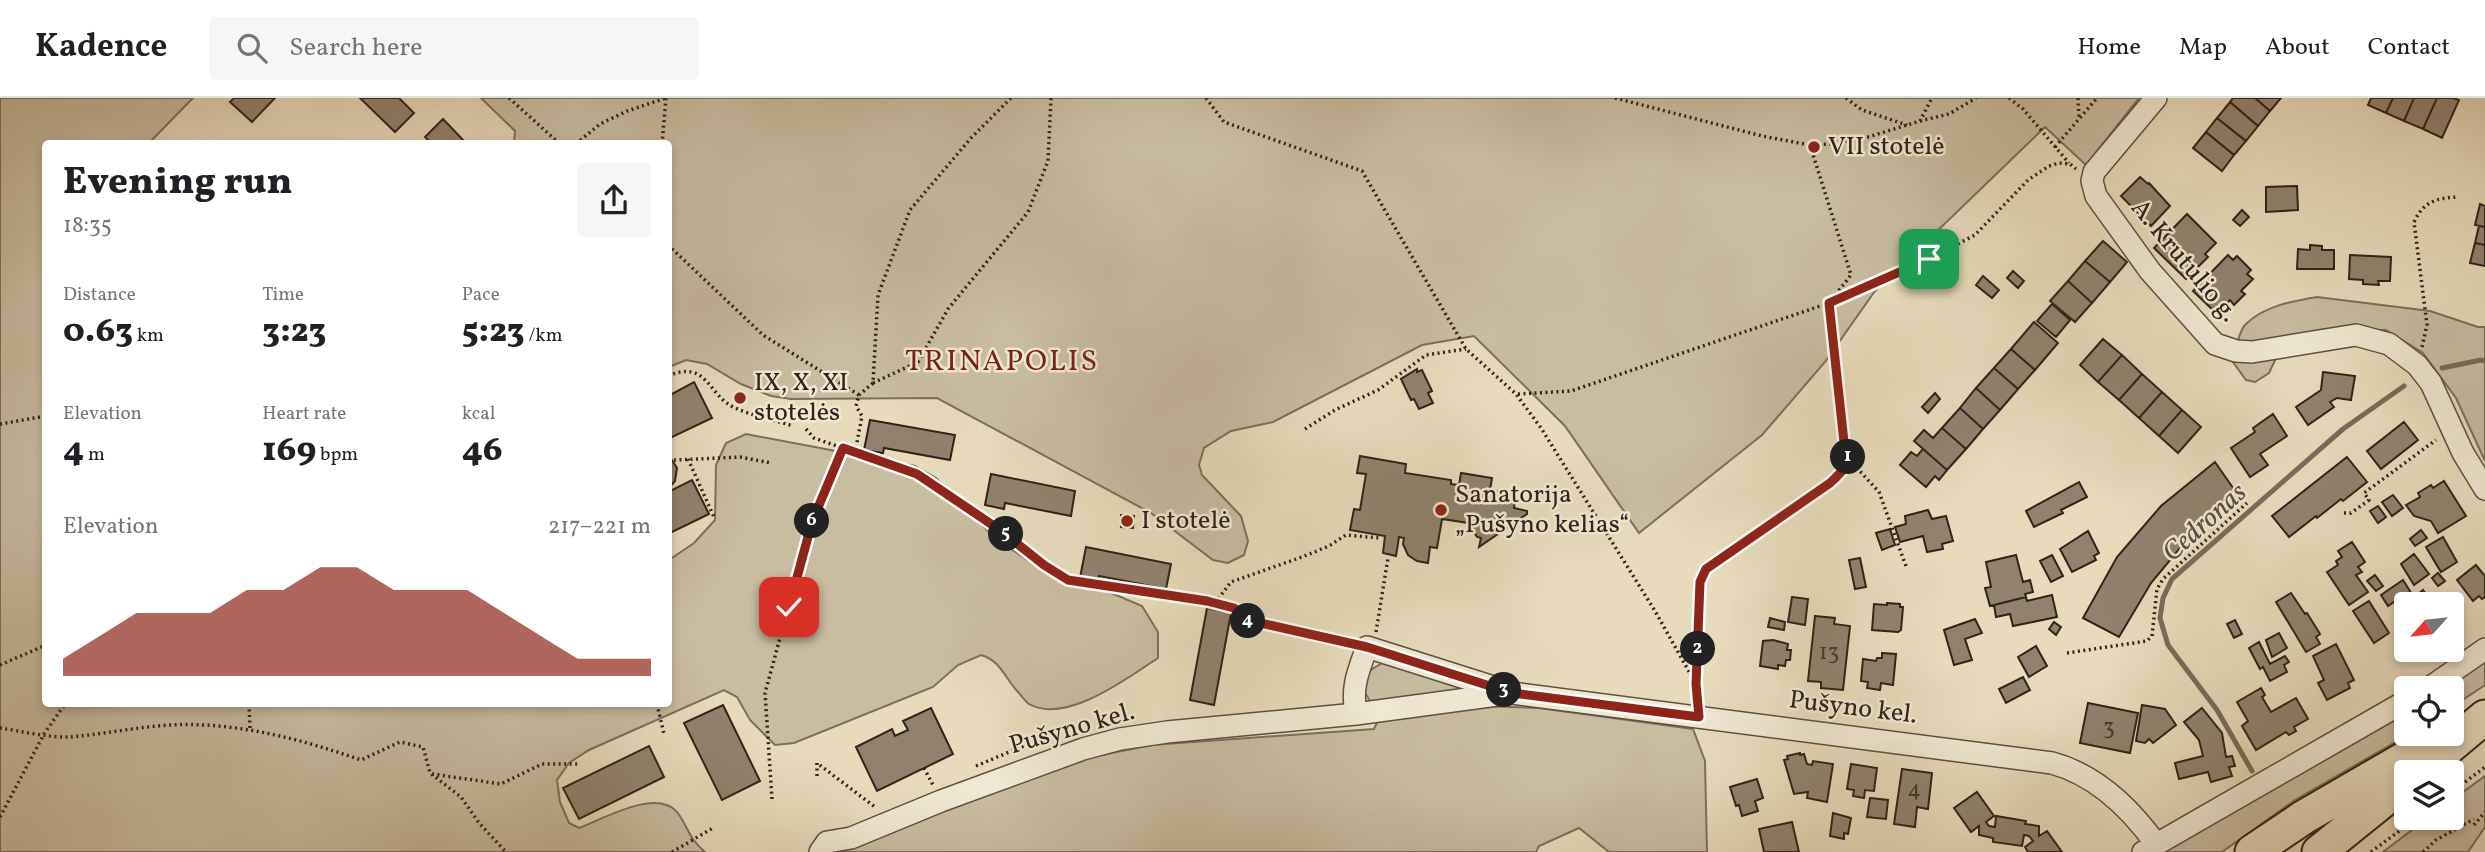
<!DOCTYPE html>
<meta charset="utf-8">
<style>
:root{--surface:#fff;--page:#f6f6f6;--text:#202124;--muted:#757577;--line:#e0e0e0;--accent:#8f2418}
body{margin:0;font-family:Vollkorn,serif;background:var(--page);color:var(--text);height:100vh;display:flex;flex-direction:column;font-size:26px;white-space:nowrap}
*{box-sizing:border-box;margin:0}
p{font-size:23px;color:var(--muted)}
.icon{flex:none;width:38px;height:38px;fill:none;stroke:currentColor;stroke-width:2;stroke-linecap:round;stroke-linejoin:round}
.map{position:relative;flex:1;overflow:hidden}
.panel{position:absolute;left:42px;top:42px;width:630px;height:567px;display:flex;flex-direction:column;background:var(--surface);border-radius:7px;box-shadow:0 4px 10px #0003}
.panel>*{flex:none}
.needle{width:46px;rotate:243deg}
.controls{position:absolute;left:2394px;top:494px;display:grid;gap:14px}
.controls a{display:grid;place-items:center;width:70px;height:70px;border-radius:7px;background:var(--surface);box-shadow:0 4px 10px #0003;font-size:35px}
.pin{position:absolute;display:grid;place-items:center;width:60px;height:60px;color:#fff;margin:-30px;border-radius:14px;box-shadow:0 4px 10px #0006}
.km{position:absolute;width:35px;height:35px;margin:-18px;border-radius:50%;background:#222;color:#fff;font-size:19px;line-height:35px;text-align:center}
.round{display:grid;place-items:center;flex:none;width:74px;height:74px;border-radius:7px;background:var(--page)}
.headline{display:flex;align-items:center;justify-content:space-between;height:119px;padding:0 21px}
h1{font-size:38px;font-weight:800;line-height:52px}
.stats{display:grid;grid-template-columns:repeat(3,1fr);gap:10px;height:119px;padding:7px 21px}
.stats div{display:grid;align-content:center}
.stats b{font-size:35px;font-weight:800}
.stats small{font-size:19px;font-weight:400}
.stats p{font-size:19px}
.chart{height:196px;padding:14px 21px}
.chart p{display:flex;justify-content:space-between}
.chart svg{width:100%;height:126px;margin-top:7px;fill:var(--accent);opacity:.7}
header{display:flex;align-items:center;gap:42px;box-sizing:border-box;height:98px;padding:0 35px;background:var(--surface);border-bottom:2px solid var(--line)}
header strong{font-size:33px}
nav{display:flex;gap:38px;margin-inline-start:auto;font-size:24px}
.search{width:490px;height:63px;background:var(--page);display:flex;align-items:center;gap:18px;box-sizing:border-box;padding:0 24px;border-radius:7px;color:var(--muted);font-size:26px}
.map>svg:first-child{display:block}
.green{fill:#c8bca1;stroke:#7c6f5e;stroke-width:2}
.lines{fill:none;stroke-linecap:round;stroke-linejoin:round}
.stream{stroke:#796b5c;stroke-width:5}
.building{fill:#90826f;stroke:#31221c;stroke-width:2}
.street-casing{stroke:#5e5044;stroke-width:24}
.primary-casing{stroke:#31221c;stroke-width:37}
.path{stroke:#31221c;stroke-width:3.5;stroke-dasharray:2 3.5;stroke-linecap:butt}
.street{stroke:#efe8d3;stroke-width:21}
.primary{stroke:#e7dbbc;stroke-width:33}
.route-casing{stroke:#fff;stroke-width:14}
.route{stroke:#8f2418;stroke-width:9}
.poi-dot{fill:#8f2418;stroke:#efe8d3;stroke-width:2.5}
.labels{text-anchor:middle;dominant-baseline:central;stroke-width:5;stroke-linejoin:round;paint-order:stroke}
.number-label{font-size:23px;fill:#493a31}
.poi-label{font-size:26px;fill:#31221c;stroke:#efe8d3;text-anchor:start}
.street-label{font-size:26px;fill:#31221c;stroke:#efe8d3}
.water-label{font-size:28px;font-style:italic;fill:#5b4d41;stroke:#efe8d3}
.quarter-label{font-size:30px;letter-spacing:2px;fill:#7a1f14;stroke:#efe8d3}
</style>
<header>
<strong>Kadence</strong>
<div class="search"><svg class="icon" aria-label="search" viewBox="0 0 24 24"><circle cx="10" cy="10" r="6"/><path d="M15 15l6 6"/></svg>Search here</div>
<nav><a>Home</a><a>Map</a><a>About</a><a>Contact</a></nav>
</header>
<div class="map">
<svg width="2485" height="754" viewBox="0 0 2485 754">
<rect width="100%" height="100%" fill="#e7dbbc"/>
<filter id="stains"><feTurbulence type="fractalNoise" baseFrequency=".00286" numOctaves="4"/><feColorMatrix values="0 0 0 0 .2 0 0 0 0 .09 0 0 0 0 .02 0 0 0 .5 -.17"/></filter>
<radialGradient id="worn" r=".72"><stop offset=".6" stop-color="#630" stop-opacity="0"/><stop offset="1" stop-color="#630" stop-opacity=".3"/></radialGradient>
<path class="green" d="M0 0H193L149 45 46 46V606H668L669 462 694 445 715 422 716 367 726 345 746 336 915 368 936 380 995 440 1035 467 1095 488 1142 508 1158 534V560C1129 579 1066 627 1029 606 1025 603 1021 597 1018 594 1004 579 1001 563 981 557L958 567 933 589 794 645 775 647 750 622 737 599 724 592 589 652 569 665 557 682 560 704 569 725 579 730C603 721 656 690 677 714 688 728 688 740 705 754H0Z
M481 0H2139L2086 67 2045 29 1875 193 1825 264 1762 337 1639 435 1565 328 1474 238 1422 247 1273 324 1231 333 1204 350 1199 367 1202 377 1241 418 1248 443 1244 457 1228 465 1213 462 1151 415 937 300 791 301 771 298 741 286 707 266 686 262 669 269 668 46 514 45 515 33Z
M2317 199 2430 213 2478 229H2485V363L2456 300 2423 255 2386 232 2326 231 2286 239 2269 275 2255 284 2246 282 2233 264C2236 254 2238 234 2245 227 2263 208 2293 203 2317 199Z
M2485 563V587L2452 609V590H2442Z
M1382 565 1459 588 1461 592 1381 606 1370 603 1360 587 1366 575Z
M1483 608 1539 610 1693 631 1705 663 1707 754H1609L1579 730 1539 748 1536 754H810L1087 660 1152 647 1374 631 1380 618Z
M2406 612V635H2411L2295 702 2222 754H2162Z
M2485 678V729L2468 754H2383L2429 719H2452V702Z"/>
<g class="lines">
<path class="stream" d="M2442 270 2481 262 2485 263
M2252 673 2217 612 2168 547 2160 520 2163 500 2172 481 2343 331 2404 288"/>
</g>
<path class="building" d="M234 0H275L252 24 230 4Z
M360 0H399L414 15 395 34Z
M2233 0H2255L2270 13 2258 28 2230 4Z
M2255 0H2281L2270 13Z
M2371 0H2393L2386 15 2368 7Z
M2393 0H2414L2404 23 2386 15Z
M2414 0H2437L2423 31 2404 23Z
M2437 0H2453L2459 2 2442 40 2423 31Z
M2230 4 2258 28 2246 43 2217 20Z
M2217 20 2246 43 2234 57 2206 34Z
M443 21 466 45 465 46H432L425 39Z
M2206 34 2234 57 2222 73 2193 50Z
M2140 79 2148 86 2149 85 2170 108 2151 128 2121 98Z
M2297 88 2298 112 2266 114V89Z
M2480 106 2485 108V129L2475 127Z
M2242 112 2249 119 2240 128 2233 122Z
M2187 116 2216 145 2205 156 2208 159 2186 181 2154 150Z
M2479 128 2485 129V147L2475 145Z
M2103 143 2127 164 2110 184 2085 163Z
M2475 145 2485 147V168L2470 165Z
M2310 147 2322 148V152H2334V171H2297L2298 151 2310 152Z
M2228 157 2233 162 2237 158 2251 172 2247 176 2253 181 2241 193 2245 196 2234 207 2230 202 2217 216 2193 193Z
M2350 157 2391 159 2390 183H2378L2379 187 2363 186V182L2349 181Z
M2085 163 2110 184 2092 205 2068 183Z
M2013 173 2024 183 2018 190 2007 180Z
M1983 178 1999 192 1992 200 1976 187Z
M2068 183 2092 205 2075 224 2050 203Z
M2052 206 2070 222 2056 239 2037 223Z
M2034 224 2058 245 2035 272 2011 251Z
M2103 241 2122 257 2098 284 2080 267Z
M2011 251 2035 272 2018 291 1994 270Z
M2122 257 2142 276 2119 302 2098 284Z
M1994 270 2018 291 2000 312 1976 290Z
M1417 271V274L1422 272 1432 293 1428 295 1433 305 1419 311 1414 301 1411 302 1401 281Z
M2323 274 2355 278 2351 302 2337 300 2330 304 2334 309 2308 327 2296 309 2321 292Z
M2142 276 2162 294 2139 320 2119 302Z
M694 284 712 320 668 341V298Z
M1976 290 2000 312 1983 331 1960 310Z
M2162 294 2182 312 2159 338 2139 320Z
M1935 295 1940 301 1928 315 1922 309Z
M1960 310 1983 331 1966 351 1942 330Z
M2182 312 2201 329 2178 355 2159 338Z
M2273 316 2287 338 2260 356 2268 367 2250 379 2231 350 2255 334 2253 330Z
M870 322 955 337 950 362 884 350 883 355 864 352Z
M2404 324 2418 342 2381 371 2367 353Z
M1942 330 1966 351 1947 372 1914 343 1924 332 1933 340Z
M1923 351 1947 372 1939 382 1935 378 1926 389 1900 367 1911 354 1917 358Z
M668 356 677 370 675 383 668 391Z
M1360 358 1406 366 1405 375 1451 382V386L1459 387 1461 375 1492 380 1490 392 1516 396 1514 410 1527 413V416L1479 449 1481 440 1477 439 1468 425 1442 421 1437 450 1430 449 1428 465 1417 463 1408 457 1403 446 1404 440 1399 439 1396 458 1383 455 1385 438 1350 432 1354 411 1360 412 1366 376 1357 375Z
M2347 359 2367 384 2343 403 2341 401 2317 420 2316 418 2289 439 2272 418Z
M2215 364 2238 397 2190 438 2151 485 2119 539 2083 520 2117 459 2161 408Z
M991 376 1075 393 1071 418 1005 405 1004 411 985 407Z
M692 382 709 416 668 436V394Z
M2444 383 2466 418 2438 435 2431 423 2414 418 2406 407 2420 399 2418 395 2431 387 2433 390Z
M2079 384 2087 399 2061 412 2063 415 2034 429 2026 413Z
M2393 397 2403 410 2392 418 2382 404Z
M2378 408 2386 419 2378 425 2370 413Z
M1928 412 1932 421 1946 418 1953 443 1942 446 1943 451 1927 454 1923 438 1900 444 1895 429 1906 426 1905 418Z
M1121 417 1134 418 1133 430 1121 429Z
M1890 431 1895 447 1882 452 1876 435Z
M2421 432 2427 440 2415 448 2410 441Z
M2088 433 2099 455 2094 458 2096 462 2072 474 2060 451Z
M2443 439 2457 464 2441 474 2426 449Z
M2352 444 2365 464 2358 469 2362 474 2356 477 2368 494 2349 507 2327 474 2338 467 2336 463 2342 459 2338 453Z
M1086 449 1171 466 1166 491 1099 478 1098 483 1080 480Z
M2414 456 2429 476 2414 487 2401 466Z
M2016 457 2023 484 2030 482 2033 494 2025 496 2026 499 1990 508 1985 490 1991 489 1986 464Z
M2052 457 2063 478 2051 484 2040 463Z
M1860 460 1866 489 1855 491 1849 462Z
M2476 467 2485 478V499L2482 501 2479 498 2473 503 2457 482Z
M2438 475 2445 483 2438 488 2432 480Z
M2375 477 2383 488 2376 493 2367 483Z
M2403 482 2413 498 2400 507 2397 502 2388 508 2381 497Z
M2423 492 2434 506H2406V513L2403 509Z
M2291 495 2305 516 2307 515 2320 536 2316 539 2320 546 2306 554 2276 504Z
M2052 497 2057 519 2013 528 2010 516 1996 519 1994 507 2026 499 2027 503Z
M1792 499 1808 501 1805 527 1788 524Z
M2369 503 2389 535 2374 545 2353 513Z
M1887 505 1900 506V509H1903L1901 532 1898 534 1872 532 1874 506 1887 507Z
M1207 510 1231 515 1214 607 1190 602Z
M1815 518 1835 520 1834 526 1850 528 1843 592 1821 590V584L1808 583Z
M1770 520 1785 524 1784 532 1768 529Z
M1975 521 1982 535 1965 541 1972 562 1954 567 1944 532Z
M2235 522 2242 536 2234 540 2227 526Z
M2054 524 2061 529 2056 537 2049 531Z
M2279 535 2287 550 2272 559 2266 542Z
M1773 542 1788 546 1787 552H1791L1790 562H1786L1785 568 1778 567V571L1760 568 1763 543Z
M2259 544 2270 566 2285 558 2289 564 2284 567 2287 574 2270 583 2263 569 2260 571 2249 550Z
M2336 546 2354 582 2348 585 2350 590 2327 602 2318 585 2324 582 2313 558Z
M2036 548 2047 568 2029 579 2018 559Z
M2408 551H2419L2423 556 2415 562Z
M1882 555 1896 556 1893 587 1881 585 1880 592 1867 590 1868 584 1861 583 1863 561 1876 563 1877 560H1882Z
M2023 579 2030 592 2006 605 1999 591Z
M2261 590 2265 597 2262 599 2271 614 2296 600 2308 621 2294 629 2296 633 2289 637 2286 634 2256 652 2242 628 2248 623 2237 604Z
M2088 605 2138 615 2130 655 2080 645Z
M723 607 760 683 722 702 684 625Z
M2142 607 2165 611 2176 627 2153 645 2149 641 2145 645 2136 643Z
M931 610 953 656 877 693 856 649 892 631 895 638 908 632 903 623Z
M2202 610 2222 635 2226 659 2232 658 2235 668 2229 669 2232 678 2211 684 2208 674 2179 681 2175 665 2203 658 2199 642 2184 624Z
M649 648 664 679 579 721 563 690Z
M1800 655V657L1804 656 1807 666 1812 667 1813 663 1833 666 1827 704 1807 700 1808 694 1794 696 1784 662 1788 661 1787 658Z
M1851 666 1877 670 1874 693 1865 692 1864 700 1853 698 1854 692 1847 691Z
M1902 671 1932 675 1928 711 1917 709 1915 729 1894 726Z
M1757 681 1763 700 1755 703 1758 713 1742 718 1739 707 1736 708 1730 689Z
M1977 694 1994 718 1986 724 1989 728 1995 729 1996 718 2026 723 2025 726 2039 728V738L2047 733 2062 754H2028L2025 749 2033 743 2029 738 2024 737 2022 748 1993 744V740L1979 737V728L1971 734 1954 710Z
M1870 700 1888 702 1886 721 1867 719Z
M1833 715 1851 720 1848 736 1844 735V741L1830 738Z
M1792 724 1799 754H1764L1759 731Z"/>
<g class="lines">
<g class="street-casing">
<path id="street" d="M2156 0 2094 74 2092 83 2096 98 2150 173 2215 246 2236 253 2252 254 2356 237 2389 246 2417 267 2431 285 2463 355 2485 391
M2429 590 2485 551
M1356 616C1351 589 1358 574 1367 549L1506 593
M820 754 827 744 851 740 941 703 1083 651 1120 641 1167 634 1356 616 1512 595 2052 665C2096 677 2130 710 2156 746
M2143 754 2406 603"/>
</g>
<g class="primary-casing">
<path id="primary" d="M2437 659 2485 619
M2252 754 2304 719 2449 635
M2319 754 2406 684"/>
</g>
<path class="path" d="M509 0 560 46
M1206 0 1224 24 1362 73 1466 251 1516 296 1541 330 1655 513 1696 586
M1615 0 1762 38 1810 47 1832 46 1868 39 1920 23 1932 0
M1846 0 1862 12 1907 27
M2009 0 2023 11 2069 65
M2078 0 2079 19
M1920 23 1949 16 1976 0
M576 46 600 26 627 13 666 0
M662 46 666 0
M1810 47 1851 177 1829 205 1844 344 1848 360 1879 394 1907 471
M2055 49 2097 0
M668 147 763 237 859 297
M2422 249 2427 227 2414 124C2424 103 2436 100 2459 99
M668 278C708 261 707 297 735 310 753 318 774 322 793 328
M873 285 918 264 948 211 1028 114 1048 63 1051 0
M1518 296 1571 293 1829 205 1929 161 1975 137 2028 82 2049 68 2059 65 2070 66 2076 71
M0 326 46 318
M806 331 814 340 917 376 1000 432 1044 468 1067 482 1207 503 1234 510 1247 522 1349 545
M1305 331 1335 312 1378 292 1426 257 1466 251
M855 355 862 318 856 308 859 297 873 285 878 197 910 112 971 40 1011 0
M688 361 714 419
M674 362 740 359 771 365
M2344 415H2351L2369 402 2364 395 2436 342
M1215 505 1231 484 1302 459 1329 448 1346 437 1380 440
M1376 534 1388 460
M2067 555 2147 543 2152 538 2157 491 2163 481 2247 405
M0 567 46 547
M1698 603 1696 586 1700 483 1706 472 1830 385 1844 373 1848 360
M249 606 250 631
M657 606 664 636
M0 630C21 633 49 640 70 639 114 635 159 624 204 627 259 630 309 644 361 662L400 644 423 649 430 675 461 699 479 725 506 754
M976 668 1026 647
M924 670 933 687
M432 676 501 686 542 666H579
M817 678V665L875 709
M2452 694 2485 669
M772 701 765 595 812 423 843 350
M0 719 44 636 65 606
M2474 727 2485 714
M672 754 713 730
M2371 754 2418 719
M2423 754 2436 742 2474 721"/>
<use href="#street" class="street"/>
<use href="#primary" class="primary"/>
</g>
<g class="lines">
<g class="route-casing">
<path id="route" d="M789 509 812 424 843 350 917 376 1000 432 1044 467 1068 482 1207 503 1234 510 1247 522 1367 549 1512 595 1699 619 1696 586 1700 484 1706 471 1830 385C1847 370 1849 366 1844 344L1829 205 1929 161"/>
</g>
<use href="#route" class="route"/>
</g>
<g class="poi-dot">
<circle cx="1814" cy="49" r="7"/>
<circle cx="740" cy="300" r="7"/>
<circle cx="1441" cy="412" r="7"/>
<circle cx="1127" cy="423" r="7"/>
</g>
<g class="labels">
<g class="number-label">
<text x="1829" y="555">13</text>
<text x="2109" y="630">3</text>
<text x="1914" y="692">4</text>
</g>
<g class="poi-label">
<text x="1828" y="49">VII stotelė</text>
<text x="754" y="285">IX, X, XI<tspan x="754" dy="30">stotelės</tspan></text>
<text x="1455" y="397">Sanatorija<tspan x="1455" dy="30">„Pušyno kelias“</tspan></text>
<text x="1141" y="423">I stotelė</text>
</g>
<g class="street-label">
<text transform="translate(2184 163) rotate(50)">A. Krutulio g.</text>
<text transform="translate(1853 610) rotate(7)">Pušyno kel.</text>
<text transform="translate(1072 631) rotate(-16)">Pušyno kel.</text>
</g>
<g class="water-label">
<text transform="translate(2205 425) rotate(-42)">Cedronas</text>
</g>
<g class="quarter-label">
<text x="1002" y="264">TRINAPOLIS</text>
</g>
</g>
<rect width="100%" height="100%" filter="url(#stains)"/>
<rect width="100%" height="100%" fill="url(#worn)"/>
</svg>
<div class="controls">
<a><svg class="needle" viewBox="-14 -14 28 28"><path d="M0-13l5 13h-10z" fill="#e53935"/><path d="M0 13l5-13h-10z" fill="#757577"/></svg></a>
<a><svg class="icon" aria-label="locate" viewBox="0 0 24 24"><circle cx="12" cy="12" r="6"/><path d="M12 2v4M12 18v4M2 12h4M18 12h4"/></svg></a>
<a><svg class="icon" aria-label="layers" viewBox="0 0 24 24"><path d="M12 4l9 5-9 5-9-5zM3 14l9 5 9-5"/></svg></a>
</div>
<div class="pin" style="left:1929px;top:161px;background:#1e9e55"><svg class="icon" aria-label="arrive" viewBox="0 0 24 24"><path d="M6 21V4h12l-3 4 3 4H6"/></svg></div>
<div class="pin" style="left:789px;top:509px;background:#d93025"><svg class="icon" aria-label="check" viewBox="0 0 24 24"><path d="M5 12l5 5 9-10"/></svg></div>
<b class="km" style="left:1848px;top:359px">1</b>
<b class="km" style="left:1698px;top:551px">2</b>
<b class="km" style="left:1504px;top:592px">3</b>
<b class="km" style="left:1248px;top:523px">4</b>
<b class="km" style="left:1006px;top:436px">5</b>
<b class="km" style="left:812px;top:423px">6</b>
<section class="panel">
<div class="headline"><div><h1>Evening run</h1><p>18:35</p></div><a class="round"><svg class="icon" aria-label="share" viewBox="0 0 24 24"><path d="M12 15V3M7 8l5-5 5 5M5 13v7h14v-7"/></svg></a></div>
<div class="stats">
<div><p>Distance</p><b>0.63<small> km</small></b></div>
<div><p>Time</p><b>3:23</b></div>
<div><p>Pace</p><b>5:23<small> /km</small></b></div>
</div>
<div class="stats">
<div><p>Elevation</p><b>4<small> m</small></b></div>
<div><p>Heart rate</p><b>169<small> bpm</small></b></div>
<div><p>kcal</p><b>46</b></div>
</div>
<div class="chart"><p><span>Elevation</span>217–221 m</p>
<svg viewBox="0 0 160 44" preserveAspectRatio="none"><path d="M0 44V38L10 30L20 22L30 22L40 22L50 14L60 14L70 6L80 6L90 14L100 14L110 14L120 22L130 30L140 38L150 38L160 38V44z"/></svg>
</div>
</section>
</div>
